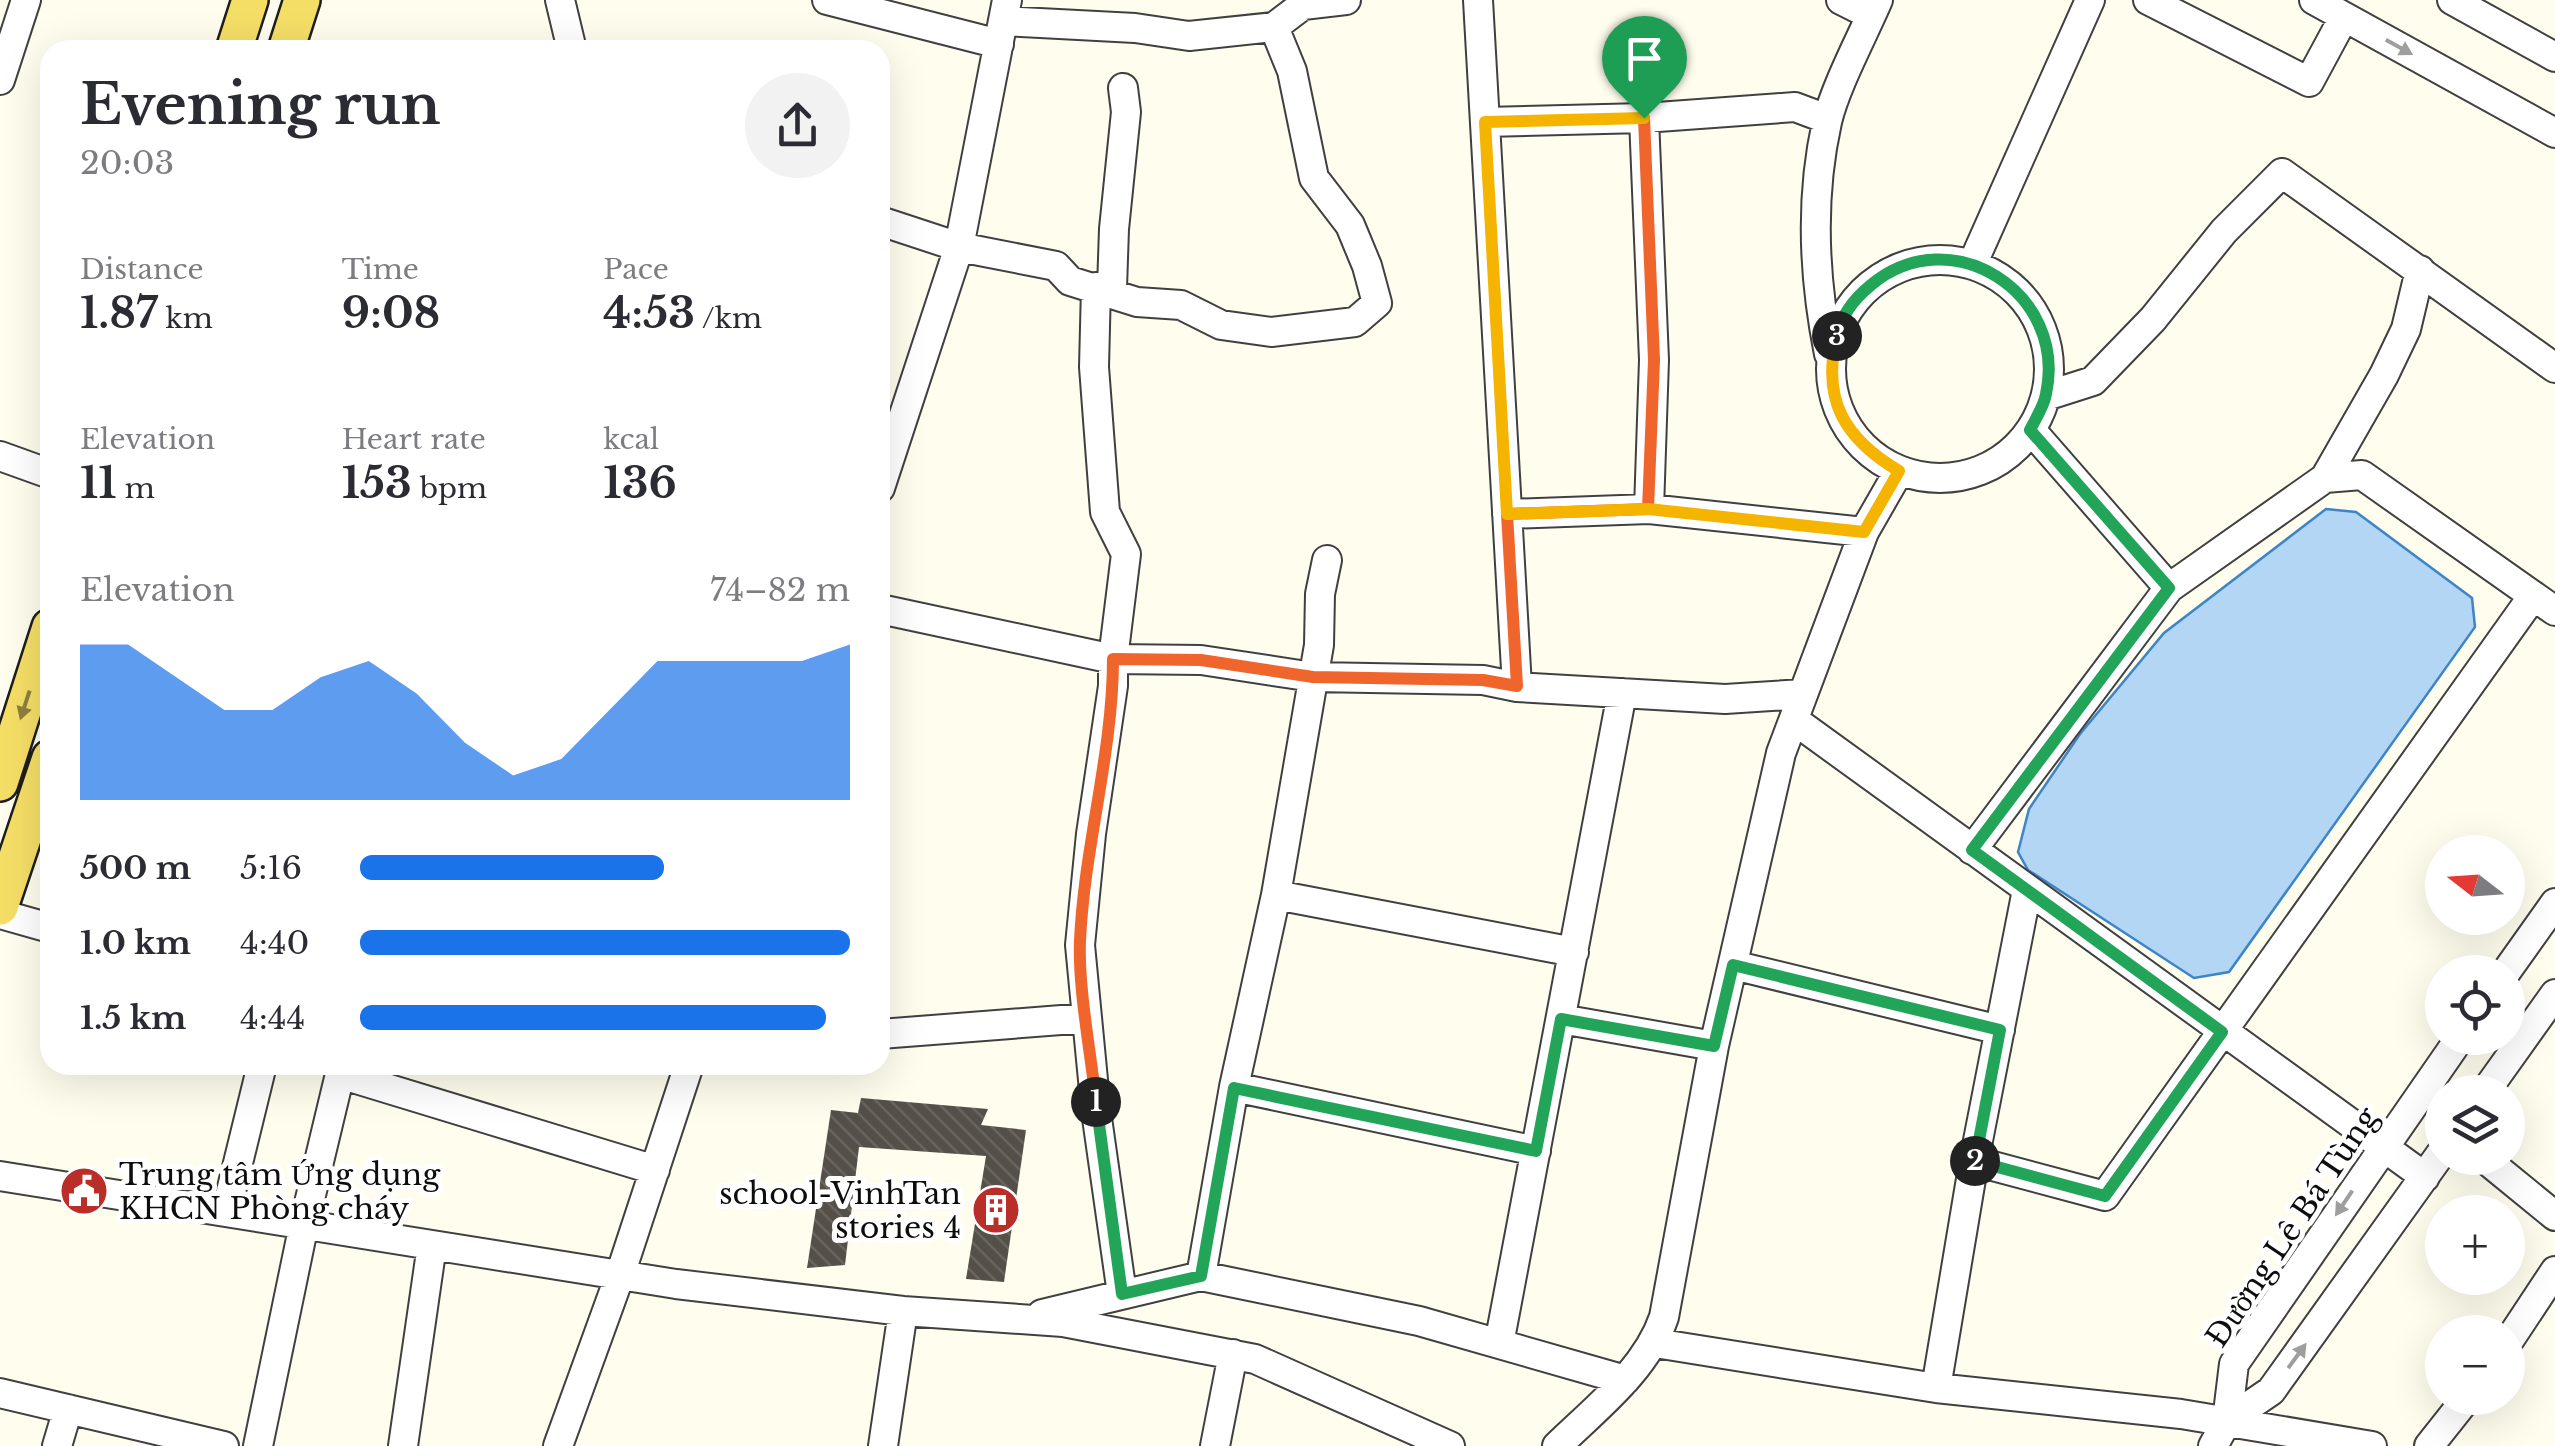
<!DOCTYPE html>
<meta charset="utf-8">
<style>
:root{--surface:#fff;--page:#f2f2f3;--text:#2b2b33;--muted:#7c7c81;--accent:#1a73e8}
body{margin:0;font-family:"Libre Baskerville",serif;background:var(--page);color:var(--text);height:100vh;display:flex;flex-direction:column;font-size:38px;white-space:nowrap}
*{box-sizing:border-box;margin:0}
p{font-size:32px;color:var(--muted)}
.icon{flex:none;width:55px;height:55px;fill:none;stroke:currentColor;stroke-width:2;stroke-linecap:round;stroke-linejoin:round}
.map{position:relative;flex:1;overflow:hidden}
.panel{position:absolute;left:40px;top:40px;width:850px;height:1035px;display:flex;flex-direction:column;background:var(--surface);border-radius:30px;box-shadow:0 10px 40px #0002}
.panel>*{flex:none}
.needle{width:65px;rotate:287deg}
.controls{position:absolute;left:2425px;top:835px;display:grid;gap:20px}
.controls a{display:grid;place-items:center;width:100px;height:100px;border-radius:50%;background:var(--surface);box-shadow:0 10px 40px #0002;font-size:50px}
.pin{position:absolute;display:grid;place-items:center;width:85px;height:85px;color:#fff;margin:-102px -42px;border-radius:50% 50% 50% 0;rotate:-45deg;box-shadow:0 0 10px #0007}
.pin .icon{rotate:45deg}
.km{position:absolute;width:50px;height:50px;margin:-25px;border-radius:50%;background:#222;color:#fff;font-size:28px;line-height:50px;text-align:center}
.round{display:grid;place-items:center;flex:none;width:105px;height:105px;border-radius:52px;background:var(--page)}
.head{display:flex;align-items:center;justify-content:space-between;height:170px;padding:0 40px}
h1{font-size:55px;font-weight:700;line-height:75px}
.metrics{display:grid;grid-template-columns:repeat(3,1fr);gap:15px;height:170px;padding:10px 40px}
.metrics div{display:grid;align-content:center}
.metrics b{font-size:42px;font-weight:700}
.metrics small{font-size:28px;font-weight:400}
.metrics p{font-size:28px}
.chart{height:280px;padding:20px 40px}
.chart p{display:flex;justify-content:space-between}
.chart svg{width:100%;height:180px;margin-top:10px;fill:var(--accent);opacity:.7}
ul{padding:0 40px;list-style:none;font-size:32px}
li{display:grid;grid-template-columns:160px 120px 1fr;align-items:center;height:75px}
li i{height:25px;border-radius:12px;background:var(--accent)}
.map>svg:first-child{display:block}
.water{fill:#b3d6f4;stroke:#3c85c9;stroke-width:2.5}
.building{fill:url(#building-back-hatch)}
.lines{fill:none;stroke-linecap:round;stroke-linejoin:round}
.minor-casing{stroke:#404040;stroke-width:32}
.major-casing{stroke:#1e1e1e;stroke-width:40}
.minor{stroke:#fff;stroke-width:28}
.major{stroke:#f5de66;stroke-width:35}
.oneway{fill:#9e9e9e}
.oneway2{fill:#8d803e}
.split-1-casing{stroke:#fff;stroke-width:20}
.split-2-casing{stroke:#fff;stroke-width:20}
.split-3-casing{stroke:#fff;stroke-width:20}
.split-4-casing{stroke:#fff;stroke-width:20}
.split-1{stroke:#f0652b;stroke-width:12}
.split-2{stroke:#22a559;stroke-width:12}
.split-3{stroke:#22a559;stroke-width:12}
.split-4{stroke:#f5b400;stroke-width:12}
.labels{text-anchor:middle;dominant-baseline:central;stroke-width:10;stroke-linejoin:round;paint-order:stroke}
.poi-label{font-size:30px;fill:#0d0d0d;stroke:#fff;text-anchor:start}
.street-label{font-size:30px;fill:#0d0d0d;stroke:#fff}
</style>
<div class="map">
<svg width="2555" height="1446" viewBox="0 0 2555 1446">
<defs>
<pattern id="building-back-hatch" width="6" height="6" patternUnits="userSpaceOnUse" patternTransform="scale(2.5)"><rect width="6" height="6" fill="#554f49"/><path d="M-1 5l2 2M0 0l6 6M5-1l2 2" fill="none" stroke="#68645f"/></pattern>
</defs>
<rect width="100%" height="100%" fill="#fffded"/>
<path class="water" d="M2326 509 2356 512 2472 598 2475 627 2229 972 2194 978 2028 870 2018 852 2029 809 2080 734 2164 633Z"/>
<path class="building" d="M861 1098 988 1109 981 1125 1026 1130 1004 1282 966 1279 986 1156 859 1147 845 1265 807 1268 831 1110 858 1113Z"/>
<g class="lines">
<g class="minor-casing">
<path id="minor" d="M560 0 572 50
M827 0 999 44
M1478 0 1517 687
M1841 0 1871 15
M2148 0 2309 82 2344 17
M2314 0 2555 133
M2452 0 2555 57
M1003 21 1135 28 1189 36 1274 27 1303 5 1346 0
M0 80 26 0
M1644 118 1654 360 1649 509
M1485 122 1644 118 1795 107 1827 119
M880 221 959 247 1056 266 1070 281 1137 302 1181 305 1221 325 1271 332 1355 322 1377 303 1367 266 1350 225 1314 178 1292 71 1274 27
M1831 369a109 109 0 1 1 218 0a109 109 0 1 1-218 0Z
M1972 265 2090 0
M1829 354C1814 279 1810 198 1827 122 1835 87 1863 35 1878 0
M2046 396 2093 381 2153 319 2224 231 2282 173 2555 368
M2031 430 2169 588
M0 456 50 474
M2325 478 2362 475 2555 611
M880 488 959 247 1007 0
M1507 514 1649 509 1864 532
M880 609 1113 659 1201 660 1313 677 1483 680 1517 687 1725 699 1803 694
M1794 720 2425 1177
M1972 850 2169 588 2325 478 2384 375 2406 329 2420 270
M1276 895 1574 952
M0 914 50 928
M1733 965 2000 1030
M2506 972 2555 903
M1561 1019 1714 1046
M880 1034 1087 1018
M343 1065 340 1074 655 1170
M1234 1087 1536 1151
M2485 1092 2555 994
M2484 1158 2555 1216
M1974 1161 2105 1196 2533 596
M0 1176 676 1284 903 1311 1063 1322 1255 1359 1450 1446
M226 1212 262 1065
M1201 1276 1234 1087 1276 895 1319 645 1320 594 1327 560
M1122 1294 1096 1111 1080 945 1091 834 1113 686V659L1126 554 1105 512 1094 367 1096 287 1112 288 1114 229 1126 112 1123 88
M1042 1314 1201 1276 1419 1321 1625 1380
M2508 1342 2555 1271
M1655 1343 1936 1388 2181 1414 2372 1446
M1499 1344 1622 693
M1936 1388 1974 1161 2027 890
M0 1393 224 1446
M2227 1421 2271 1391 2442 1152
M57 1446 68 1409
M258 1446 304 1224 340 1074
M403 1446 432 1245
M558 1446 620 1275 689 1065
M883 1446 903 1311
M1215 1446 1233 1354
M1557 1446C1596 1408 1646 1370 1664 1317L1714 1046 1781 753 1864 532 1899 471
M2213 1446 2227 1421 2234 1364 2460 1038
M2429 1446 2467 1398"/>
</g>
<g class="major-casing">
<path id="major" d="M234 50 250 0
M286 50 302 0
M0 783 50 627
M0 907 50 758"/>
</g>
<use href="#minor" class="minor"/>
<use href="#major" class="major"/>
</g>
<defs><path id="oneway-solid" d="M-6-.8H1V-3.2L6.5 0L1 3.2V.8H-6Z" transform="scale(2.5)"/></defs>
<g class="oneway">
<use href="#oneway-solid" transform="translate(2399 47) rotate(29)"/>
<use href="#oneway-solid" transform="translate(2344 1203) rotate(124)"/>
<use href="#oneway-solid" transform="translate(2297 1356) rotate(-54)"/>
</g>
<use class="oneway2" href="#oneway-solid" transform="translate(25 705) rotate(108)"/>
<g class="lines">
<g class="split-1-casing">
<path id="split-1" d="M1096 1102C1091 1054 1078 988 1080 941 1084 847 1113 753 1113 659L1201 660 1313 677 1483 680 1517 686 1507 514 1648 509 1654 360 1644 118"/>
</g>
<g class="split-2-casing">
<path id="split-2" d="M1096 1102 1122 1294 1201 1276 1234 1088 1536 1151 1561 1019 1714 1046 1733 965 2000 1030 1975 1161"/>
</g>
<g class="split-3-casing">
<path id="split-3" d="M1837 336C1841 316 1855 298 1871 285 1951 218 2068 293 2046 394 2044 406 2036 418 2030 430L2169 588 1972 850 2222 1032 2105 1196 1975 1161"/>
</g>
<g class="split-4-casing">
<path id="split-4" d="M1644 118 1485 122 1507 514 1648 509 1864 532 1899 471C1845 439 1821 400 1837 336"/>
</g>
<use href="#split-1" class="split-1"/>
<use href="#split-2" class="split-2"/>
<use href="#split-3" class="split-3"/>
<use href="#split-4" class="split-4"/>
</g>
<defs>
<g id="civic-disc" transform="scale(2.5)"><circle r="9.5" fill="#b92e28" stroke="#fff"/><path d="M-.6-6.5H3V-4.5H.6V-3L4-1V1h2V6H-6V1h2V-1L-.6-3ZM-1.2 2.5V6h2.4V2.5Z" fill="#fff"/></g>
<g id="building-disc" transform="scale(2.5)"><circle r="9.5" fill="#b92e28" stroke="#fff"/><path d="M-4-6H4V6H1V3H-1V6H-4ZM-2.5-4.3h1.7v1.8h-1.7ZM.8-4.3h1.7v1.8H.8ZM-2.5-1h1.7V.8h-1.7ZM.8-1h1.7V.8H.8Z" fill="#fff"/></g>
</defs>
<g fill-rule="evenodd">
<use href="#civic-disc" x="84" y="1191"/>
<use href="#building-disc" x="996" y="1210"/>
</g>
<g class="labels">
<g class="poi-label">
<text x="119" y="1174">Trung tâm Ứng dụng<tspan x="119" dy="34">KHCN Phòng cháy</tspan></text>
<text x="961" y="1193" text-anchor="end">school-VinhTan<tspan x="961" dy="34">stories 4</tspan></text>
</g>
<g class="street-label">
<text transform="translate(2292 1227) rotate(-56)">Đường Lê Bá Tùng</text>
</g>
</g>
</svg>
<div class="controls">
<a><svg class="needle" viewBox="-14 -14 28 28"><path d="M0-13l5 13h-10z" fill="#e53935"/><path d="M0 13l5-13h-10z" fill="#7c7c81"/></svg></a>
<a><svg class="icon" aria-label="locate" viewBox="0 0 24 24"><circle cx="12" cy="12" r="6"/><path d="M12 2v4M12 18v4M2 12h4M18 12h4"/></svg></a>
<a><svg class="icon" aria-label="layers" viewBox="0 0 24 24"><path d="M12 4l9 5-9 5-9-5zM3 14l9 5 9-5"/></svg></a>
<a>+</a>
<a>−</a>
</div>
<div class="pin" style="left:1644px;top:118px;background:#1e9e55"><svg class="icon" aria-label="arrive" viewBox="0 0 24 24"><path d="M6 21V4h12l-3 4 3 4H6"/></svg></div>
<b class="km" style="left:1096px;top:1102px">1</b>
<b class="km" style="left:1975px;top:1161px">2</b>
<b class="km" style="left:1837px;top:336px">3</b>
<section class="panel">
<div class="head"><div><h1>Evening run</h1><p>20:03</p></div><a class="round"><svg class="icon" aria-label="share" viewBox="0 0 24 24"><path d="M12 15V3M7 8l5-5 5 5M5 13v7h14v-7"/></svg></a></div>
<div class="metrics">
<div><p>Distance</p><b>1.87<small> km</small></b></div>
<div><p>Time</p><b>9:08</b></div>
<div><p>Pace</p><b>4:53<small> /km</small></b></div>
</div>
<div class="metrics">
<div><p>Elevation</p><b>11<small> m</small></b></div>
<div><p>Heart rate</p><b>153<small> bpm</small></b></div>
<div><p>kcal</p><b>136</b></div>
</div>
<div class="chart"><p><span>Elevation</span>74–82 m</p>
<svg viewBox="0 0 160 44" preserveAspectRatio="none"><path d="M0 44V6L10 6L20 14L30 22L40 22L50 14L60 10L70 18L80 30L90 38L100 34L110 22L120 10L130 10L140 10L150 10L160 6V44z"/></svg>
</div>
<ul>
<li><b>500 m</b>5:16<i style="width:62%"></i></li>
<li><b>1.0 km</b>4:40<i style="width:100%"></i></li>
<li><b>1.5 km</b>4:44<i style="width:95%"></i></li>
</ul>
</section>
</div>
